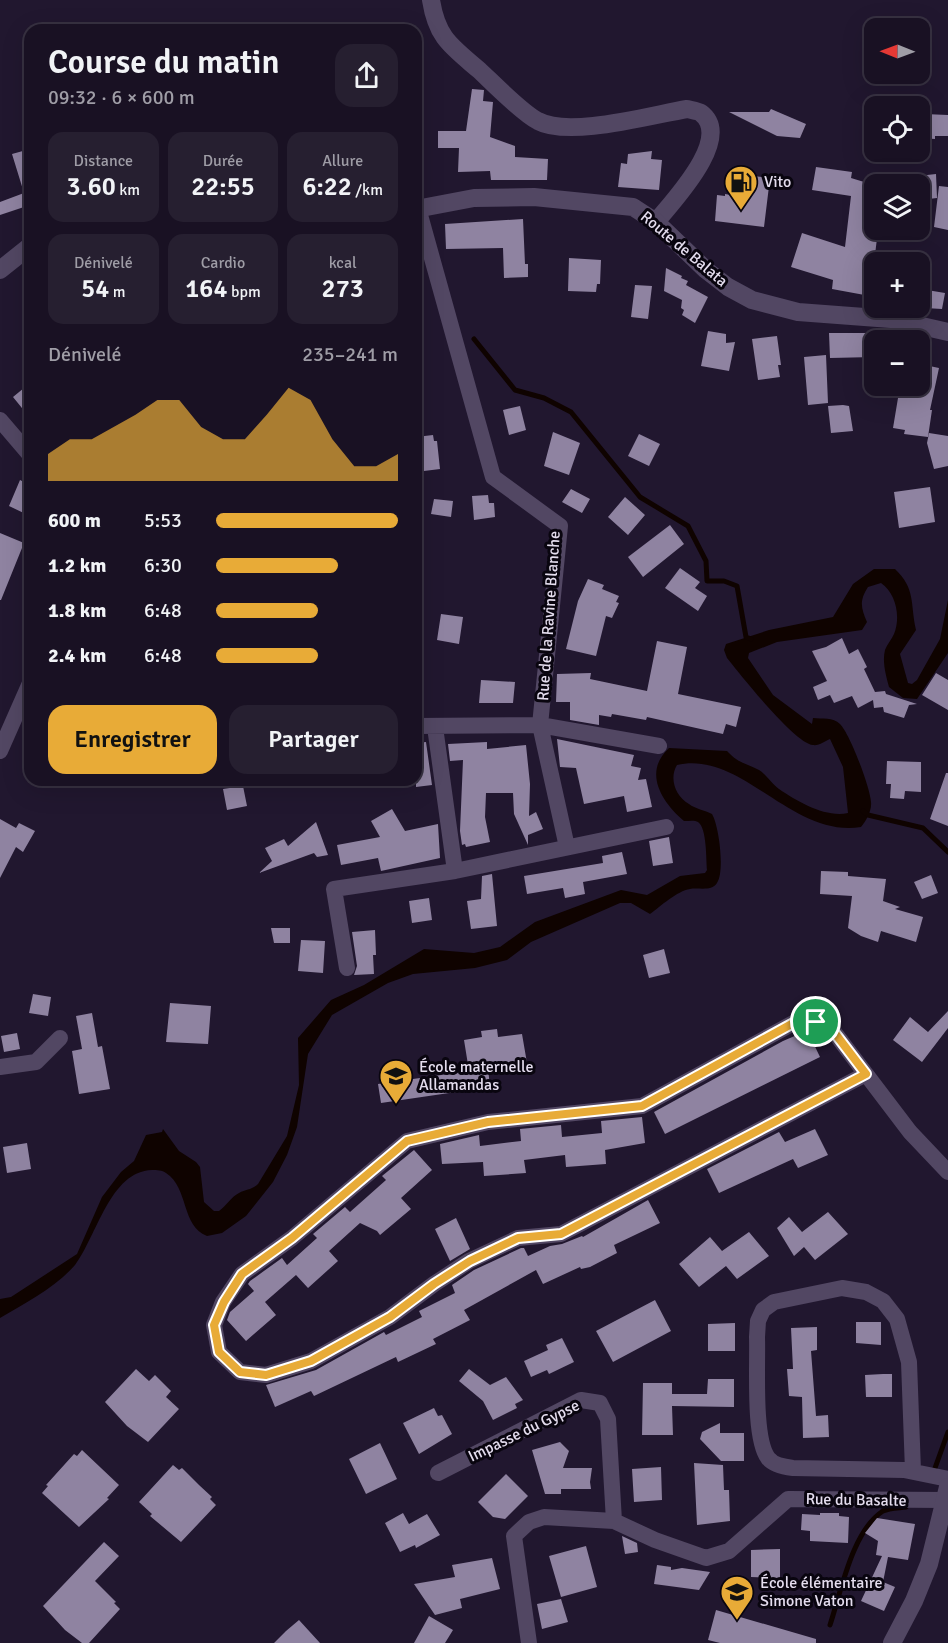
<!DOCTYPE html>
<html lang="fr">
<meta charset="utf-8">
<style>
:root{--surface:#191123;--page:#261f30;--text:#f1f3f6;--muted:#9f9da6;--line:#373141;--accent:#e8ab37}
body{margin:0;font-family:Signika,sans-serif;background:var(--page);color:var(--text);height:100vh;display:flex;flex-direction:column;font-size:22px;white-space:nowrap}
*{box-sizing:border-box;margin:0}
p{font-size:20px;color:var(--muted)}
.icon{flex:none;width:33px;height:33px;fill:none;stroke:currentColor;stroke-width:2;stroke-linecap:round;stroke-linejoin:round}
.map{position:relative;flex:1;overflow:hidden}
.panel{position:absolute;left:24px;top:24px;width:398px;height:762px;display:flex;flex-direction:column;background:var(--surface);border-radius:18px;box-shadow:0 6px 24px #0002,0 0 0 2px var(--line)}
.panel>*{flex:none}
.needle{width:39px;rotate:271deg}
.fabs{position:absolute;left:864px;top:18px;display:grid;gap:12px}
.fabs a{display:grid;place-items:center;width:66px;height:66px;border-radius:12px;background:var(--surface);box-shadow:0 6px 24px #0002,0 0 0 2px var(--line);font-size:30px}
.pin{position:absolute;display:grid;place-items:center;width:51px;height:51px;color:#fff;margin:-26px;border:3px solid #fff;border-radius:50%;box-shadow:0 2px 6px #0007}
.round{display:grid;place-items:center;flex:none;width:63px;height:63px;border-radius:18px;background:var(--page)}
.headline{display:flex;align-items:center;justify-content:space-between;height:102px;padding:0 24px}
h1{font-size:33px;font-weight:600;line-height:45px}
.metrics{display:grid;grid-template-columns:repeat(3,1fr);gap:9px;height:102px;padding:6px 24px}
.metrics div{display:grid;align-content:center;border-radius:15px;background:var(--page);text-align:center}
.metrics b{font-size:26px;font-weight:600}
.metrics small{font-size:16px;font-weight:400}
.metrics p{font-size:16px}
.chart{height:168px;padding:12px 24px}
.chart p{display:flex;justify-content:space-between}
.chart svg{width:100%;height:108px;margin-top:6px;fill:var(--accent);opacity:.7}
.button{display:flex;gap:12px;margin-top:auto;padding:12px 24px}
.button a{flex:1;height:69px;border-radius:18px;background:var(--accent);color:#111;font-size:24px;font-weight:600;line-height:69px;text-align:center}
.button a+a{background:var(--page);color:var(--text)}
ul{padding:0 24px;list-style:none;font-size:20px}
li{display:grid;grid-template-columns:96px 72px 1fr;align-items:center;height:45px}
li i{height:15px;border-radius:8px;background:var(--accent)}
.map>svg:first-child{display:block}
.water{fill:#0f0300}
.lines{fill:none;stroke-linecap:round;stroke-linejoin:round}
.stream{stroke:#0f0300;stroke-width:5}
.building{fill:#8f83a1}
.minor{stroke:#524763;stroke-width:16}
.tertiary{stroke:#524763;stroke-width:18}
.secondary{stroke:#524763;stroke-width:18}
.route-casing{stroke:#fff;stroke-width:12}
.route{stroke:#e8ab37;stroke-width:8}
.labels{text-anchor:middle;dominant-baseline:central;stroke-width:6;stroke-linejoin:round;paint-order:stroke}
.poi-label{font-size:16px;fill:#e4ddee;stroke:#09050f;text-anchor:start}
.street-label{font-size:16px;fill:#e4ddee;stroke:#09050f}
</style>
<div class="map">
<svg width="948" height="1643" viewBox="0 0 948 1643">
<rect width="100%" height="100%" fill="#21172f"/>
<path class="water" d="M874 569H895C916 589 910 603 916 630L900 654 908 683 912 684 917 680 940 639 948 600V653L917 699 903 698 889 687C886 676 882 662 885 650 887 644 892 639 894 634 901 617 896 593 881 583L868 587C859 601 861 608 867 622L862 630 777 642 749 653 748 658 773 695 812 724 813 718C822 719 833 717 840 724 850 734 870 787 871 802 872 811 866 821 861 827 791 838 742 750 677 765 669 778 675 796 689 804 695 809 705 810 712 814 719 826 725 871 717 883 711 892 698 887 690 889 677 891 661 906 650 914L631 903H620L531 942 507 960 475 968 413 974 388 983 332 1015 308 1054 297 1127 287 1155 273 1182 246 1216 222 1233 207 1236C181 1226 189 1188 166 1173 162 1170 157 1170 152 1170 110 1171 97 1236 75 1265 56 1287 24 1304 0 1318V1299L11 1297 77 1254 102 1197 121 1172 134 1161 146 1135 162 1132 163 1129 179 1151 196 1162 200 1167 204 1202 214 1211H219C226 1206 231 1197 239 1193 246 1189 252 1190 258 1184L287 1136 299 1085 298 1038 331 1000 364 985 424 949 474 953 500 947 535 922 621 890 647 895 680 876 705 873 707 870C706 859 707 828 698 822 695 820 689 821 684 821 661 801 643 772 669 748L727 751C738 763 745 763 759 770 767 775 772 784 779 789 798 802 826 818 848 813L843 767 830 739C825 741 819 746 813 745 795 744 740 674 727 658L724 650 726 644 769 630 833 617 853 584Z"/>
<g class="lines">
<path class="stream" d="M474 339 515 390 544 398 571 412 640 497 688 526 706 561 707 581H724L737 586 746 637 751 639
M863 811 868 815 923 828 948 852
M935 1468 948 1432
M830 1625C841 1592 852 1531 883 1511 889 1508 899 1508 906 1507"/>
</g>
<path class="building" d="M472 89 484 90 483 101 493 102 490 137 515 146V157L548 159 547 180H491L490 171 458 172 459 148H438V131H466Z
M771 109 806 124 800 138 777 136 729 112H769Z
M924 114 948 115V136H935V139L920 138Z
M30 149V205L0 215V202L24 193 12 154Z
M652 151 651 159 662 160 659 190 618 187 621 163 627 164 628 154Z
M816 167 852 172 851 178 874 185 866 210H874V230H878L870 296 832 289 833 280 791 267 802 233 845 247 851 196 812 190Z
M936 174 937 198 920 200 918 176Z
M745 175 770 178 764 227 715 221 717 195 725 196V194L742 197Z
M939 186 948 187V230L934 227Z
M523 219 525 264H528V277L504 278 503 248 446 249 445 224Z
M569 258 601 260 600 284H597L596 292 568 291Z
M666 268 682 276 681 278 688 281 686 285 708 297 695 323 682 315 684 310 681 308 682 300 664 291Z
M635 285 652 286 648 319 631 317Z
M927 290 945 293 942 309 925 308Z
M708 331 726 334V343L735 342 729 371 701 366Z
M829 333H867V342L874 341V357L830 358Z
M777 336 781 365H778L780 377 758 380 752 339Z
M826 355 828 403 808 405 804 357Z
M920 364 939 368 930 410H932L928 437 904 434 905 430 893 428 900 386H920Z
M30 383V418L13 397Z
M843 405 849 406 853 431 831 433 828 406Z
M520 406 526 430 509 435 503 410Z
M553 432 580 443 569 475 544 466Z
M929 433 948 436V466L934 469 927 443Z
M639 434 660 444 649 466 628 456Z
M433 435 434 441H437L440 469 416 472V437Z
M20 480 30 485V516L9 506Z
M930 487 935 522 899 528 894 492Z
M571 489 590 499 582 513 562 502Z
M488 495 489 503H494L495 517 474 520 472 496Z
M625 497 645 515 628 535 608 517Z
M434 499 453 501 451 517 431 514Z
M670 525 684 544 643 577 628 557Z
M0 533 24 543 1 600H0Z
M680 568 700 582 695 588 707 596 698 611 665 588Z
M588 579 604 585 602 589 619 596 616 602 619 603 612 618 606 616 596 656 566 649 578 601Z
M441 614 463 617 459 644 437 640Z
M842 638 849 654 858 649 867 667 864 669 875 692 885 691 886 694 917 704 909 705 904 718 884 712 883 707 874 708 873 700 858 708 852 696 834 703 830 695 818 700 813 687 827 681 812 651 826 647Z
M657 641 687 647 678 694 741 707 736 727 726 724 723 734 647 717 646 720 612 714 611 717 599 715V725L570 720V702H556L557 674 591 673 590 679 647 691Z
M936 673 948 680V710L922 695Z
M481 680 515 682 513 703H479Z
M557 739 634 755 631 766 641 768 638 780 646 779 652 807 627 812 624 796 584 804 576 768 560 767Z
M426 742 432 785 416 787V756H418L416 743Z
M487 742V749L526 745 530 784 529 816 536 812 543 829 528 835V845L514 814 513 793H486L485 817 490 842 466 847 465 844 462 845 460 831 463 760 450 761 448 744Z
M887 761 921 762V792L905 791 904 799 890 798 891 784H886Z
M946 773H948V826L930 819Z
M243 786 247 806 227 810 223 789Z
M392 809 405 831 438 824 440 858 381 871 378 858 341 865 337 845 380 837 371 821Z
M0 819 16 828 19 823 35 831 23 852 16 847 0 878Z
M316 822 328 855 317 857 314 853 259 873 272 861 265 848 284 839 288 846Z
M669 837 673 863 653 866 649 841Z
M622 852 627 874 583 882 585 894 565 898 563 888 527 894 524 876 603 863 602 856Z
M821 871 848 872V876L886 879 883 901 900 907 895 909 923 917 916 942 881 931 878 942 861 936 848 928 852 896 820 894Z
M492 874 497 926 471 929 467 901 481 899 482 876Z
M931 875 938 893 922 899 914 882Z
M429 898 432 920 412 923 409 901Z
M271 928H290V943H274Z
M375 930 376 955H373L374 974 354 975 357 966 352 932Z
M301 940 325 941 323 973 298 971Z
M664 949 670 973 649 978 643 955Z
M33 994 51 997 48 1016 29 1013Z
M170 1003 211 1006 208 1044 166 1042Z
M948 1011V1028L922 1062 893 1040 910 1017 928 1032Z
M92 1013 98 1047 102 1046 110 1089 79 1094 72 1051 82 1049 76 1016Z
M497 1029 498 1037 522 1034 527 1063 488 1068 490 1087 381 1103 378 1084 469 1071 464 1040 482 1037 481 1031Z
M804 1032H808L820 1057 665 1134 654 1112 783 1041Z
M17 1033 20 1049 4 1052 1 1036Z
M642 1117 645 1143 605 1150 606 1164 566 1167 565 1155 524 1160 526 1173 484 1176 483 1162 442 1164 440 1144 479 1135 480 1146 521 1141 520 1129 561 1125 562 1137 602 1133 601 1121Z
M815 1129 828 1155 798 1168 793 1159 719 1193 707 1169 779 1132 785 1142Z
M27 1143 31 1169 7 1173 3 1147Z
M414 1150 432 1170 401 1198 411 1209 380 1235 377 1231 360 1223 329 1251 338 1261 308 1288 296 1275 265 1302 276 1315 246 1341 227 1320 230 1312 254 1291 248 1284 250 1281 282 1258 287 1265 317 1238 313 1234 345 1207 350 1212 386 1180 382 1176Z
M648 1200 660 1223 614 1245 617 1253 590 1267 581 1269 580 1267 543 1284 536 1270 464 1310 470 1320 433 1339 436 1344 398 1362 396 1357 314 1396 311 1391 275 1407 266 1385 316 1370 384 1332 386 1335 422 1317 419 1311 455 1293 452 1285 474 1270 521 1248H524L528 1256 550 1246 562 1244 582 1236 583 1237Z
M828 1212 848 1234 815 1260 804 1247 794 1256 777 1228 789 1217 802 1232Z
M456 1218 470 1249 450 1261 435 1229Z
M749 1232 769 1256 737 1279 726 1266 699 1287 679 1264 710 1237 722 1251Z
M655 1300 671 1331 613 1362 596 1331Z
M856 1322H881V1345L856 1343Z
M735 1323V1351H708V1324Z
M817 1327V1350L811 1351 816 1416 828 1415 829 1437 803 1438 802 1397 789 1396 787 1369H793L791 1328Z
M562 1338 574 1362 549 1374 547 1370 531 1377 524 1361 548 1350 546 1345Z
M136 1369 149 1381 155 1375 171 1391 166 1397 179 1409 148 1442 127 1426 105 1402Z
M469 1369 490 1385 506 1377 523 1400 515 1404 517 1408 493 1420 483 1401 459 1381Z
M883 1374H892V1397H866L865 1375Z
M708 1379H734V1407L672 1406 673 1435H642L643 1383H672V1394H707Z
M434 1408 438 1416 442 1415 452 1434 419 1454 403 1423Z
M720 1423V1433H744V1461H721L700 1439 702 1432Z
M560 1442 569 1451 563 1468H592L590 1482 591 1489H561V1494H545L532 1450Z
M380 1443 397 1479 366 1494 349 1459Z
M82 1450 119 1485 107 1498 109 1499 79 1527 42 1493 48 1486 46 1485 74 1454 77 1456Z
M694 1463 723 1465 724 1490H729L730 1521 697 1525Z
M173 1465 179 1470 182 1468 199 1485 212 1497 210 1499 216 1505 181 1542 150 1516 152 1514 139 1502Z
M661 1467 662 1500 634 1502 632 1469Z
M506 1474 528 1496 505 1519 493 1517 478 1502Z
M403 1513 409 1524 427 1514 440 1535 416 1548 415 1545 400 1552 385 1523Z
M820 1513H839V1516L849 1517 848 1543 810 1541V1531L801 1530 802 1514 820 1515Z
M877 1518 915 1524 908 1560 888 1557 883 1582 895 1587 884 1611 861 1601 882 1556 876 1555 878 1541 865 1533Z
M622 1536 637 1543 638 1552 625 1554Z
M104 1542 119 1556 95 1581 116 1602 114 1603 120 1609 89 1643H82L65 1630 43 1606Z
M586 1546 597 1587 561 1597 549 1556Z
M780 1549V1578L751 1577V1550Z
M492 1558 500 1589 460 1599 462 1608 435 1615 414 1584 455 1577 452 1565Z
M657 1565 671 1567V1570L682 1568 710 1572 699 1590 654 1584Z
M561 1599 568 1622 542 1629 537 1604Z
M716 1610 816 1639V1643H720L708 1640Z
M429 1616 453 1630 445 1643H414Z
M299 1620 320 1643H274L286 1631Z"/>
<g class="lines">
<path class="minor" d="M418 208 493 477 560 526 540 725 567 847
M0 420 30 455
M416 726 540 725 659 746
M435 727 455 871
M0 751 30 683
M347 968 334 889 455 871 666 827
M0 1067 36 1062 60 1038
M866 1074 561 1234 518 1238 469 1261 434 1284 390 1317 311 1361 266 1375 240 1372 219 1352 214 1325 223 1302 242 1274 292 1238 407 1141 488 1122 642 1106 797 1021 816 1022 834 1032 910 1132 948 1172
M913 1471 909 1362 897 1319 883 1301 866 1292 842 1288 774 1302 763 1310 758 1321 757 1337C758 1365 753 1438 768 1458 773 1465 784 1467 793 1468L904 1470 948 1479
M438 1473 581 1400 600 1403 608 1419 614 1521
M529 1643 514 1536 529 1522 544 1517 614 1521 655 1540 706 1558 729 1551 788 1499 948 1500"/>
<path class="tertiary" d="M431 0C437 38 451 46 479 70 493 83 522 113 538 121 569 138 651 115 687 109 691 110 698 111 701 113 734 138 672 202 656 222
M892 1643 914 1601 929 1564 948 1487"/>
<path class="secondary" d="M416 209 474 198 534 197 633 207 656 222 706 270 728 287 752 300 798 312 891 319 948 332
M0 270 30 246"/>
</g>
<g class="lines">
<g class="route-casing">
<path id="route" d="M797 1021 816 1022 834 1032 866 1074 561 1234 518 1238 470 1261 434 1284 390 1317 311 1361 266 1375 240 1372 219 1352 214 1325 224 1302 242 1274 292 1238 407 1141 488 1122 642 1106Z"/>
</g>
<use href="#route" class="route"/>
</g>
<defs>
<g id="fuel-pin" transform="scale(1.725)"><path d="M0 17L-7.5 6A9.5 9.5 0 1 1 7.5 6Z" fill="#e8ab37" stroke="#09050f"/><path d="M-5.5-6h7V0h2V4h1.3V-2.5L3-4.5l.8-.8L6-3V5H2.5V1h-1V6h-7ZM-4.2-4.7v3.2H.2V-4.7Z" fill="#111"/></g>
<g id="school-pin" transform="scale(1.725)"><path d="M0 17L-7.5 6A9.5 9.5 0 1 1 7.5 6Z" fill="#e8ab37" stroke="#09050f"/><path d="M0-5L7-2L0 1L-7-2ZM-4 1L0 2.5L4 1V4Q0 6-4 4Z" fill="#111"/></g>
</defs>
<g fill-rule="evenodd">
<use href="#fuel-pin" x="741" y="182"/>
<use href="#school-pin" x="396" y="1076"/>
<use href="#school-pin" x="737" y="1592"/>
</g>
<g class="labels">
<g class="poi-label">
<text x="764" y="182">Vito</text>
<text x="419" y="1067">École maternelle<tspan x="419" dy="18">Allamandas</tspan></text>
<text x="760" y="1583">École élémentaire<tspan x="760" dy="18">Simone Vaton</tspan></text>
</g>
<g class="street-label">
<text transform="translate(684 249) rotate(40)">Route de Balata</text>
<text transform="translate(549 616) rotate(-86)">Rue de la Ravine Blanche</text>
<text transform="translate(524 1431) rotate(-26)">Impasse du Gypse</text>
<text transform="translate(856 1500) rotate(1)">Rue du Basalte</text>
</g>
</g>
</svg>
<div class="fabs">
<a><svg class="needle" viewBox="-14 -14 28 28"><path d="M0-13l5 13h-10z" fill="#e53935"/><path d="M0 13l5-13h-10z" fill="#9f9da6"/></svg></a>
<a><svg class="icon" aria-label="locate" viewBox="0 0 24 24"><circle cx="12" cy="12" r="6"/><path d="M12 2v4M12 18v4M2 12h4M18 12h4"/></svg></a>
<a><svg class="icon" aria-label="layers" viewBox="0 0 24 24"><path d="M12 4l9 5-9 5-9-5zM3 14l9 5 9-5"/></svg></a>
<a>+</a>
<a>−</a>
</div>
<div class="pin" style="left:816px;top:1022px;background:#1e9e55"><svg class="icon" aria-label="arrive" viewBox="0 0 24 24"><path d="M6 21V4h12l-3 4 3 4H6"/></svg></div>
<section class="panel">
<div class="headline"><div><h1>Course du matin</h1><p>09:32 · 6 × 600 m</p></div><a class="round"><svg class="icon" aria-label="share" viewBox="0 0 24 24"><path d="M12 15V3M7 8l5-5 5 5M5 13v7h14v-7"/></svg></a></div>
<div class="metrics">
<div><p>Distance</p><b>3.60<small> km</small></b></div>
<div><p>Durée</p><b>22:55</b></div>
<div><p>Allure</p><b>6:22<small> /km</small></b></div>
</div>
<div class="metrics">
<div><p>Dénivelé</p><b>54<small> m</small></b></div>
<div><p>Cardio</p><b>164<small> bpm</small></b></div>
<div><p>kcal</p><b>273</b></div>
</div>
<div class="chart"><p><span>Dénivelé</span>235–241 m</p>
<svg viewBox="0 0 160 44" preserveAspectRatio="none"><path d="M0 44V33L10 27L20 27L30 22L40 17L50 11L60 11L70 22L80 27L90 27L100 17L110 6L120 11L130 27L140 38L150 38L160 33V44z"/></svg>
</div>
<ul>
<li><b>600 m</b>5:53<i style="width:100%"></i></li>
<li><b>1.2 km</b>6:30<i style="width:67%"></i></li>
<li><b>1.8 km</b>6:48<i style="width:56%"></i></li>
<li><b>2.4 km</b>6:48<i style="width:56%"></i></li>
</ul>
<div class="button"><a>Enregistrer</a><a>Partager</a></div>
</section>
</div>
